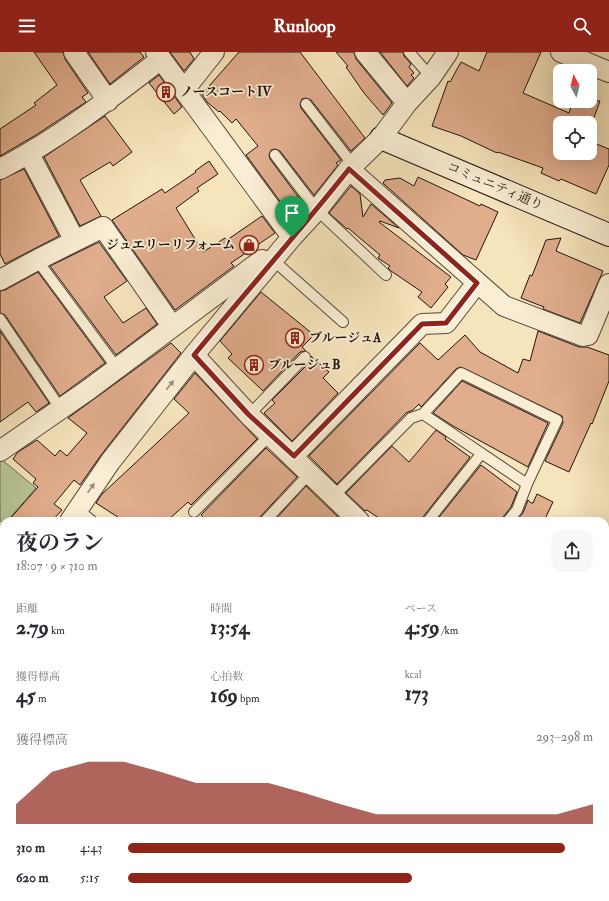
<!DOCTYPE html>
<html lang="ja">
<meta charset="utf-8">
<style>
:root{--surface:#fff;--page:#f7f7f7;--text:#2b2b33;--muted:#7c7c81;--accent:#8f2418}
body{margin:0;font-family:"IM FELL Double Pica","Noto Serif JP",serif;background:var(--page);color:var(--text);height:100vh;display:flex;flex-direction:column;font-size:15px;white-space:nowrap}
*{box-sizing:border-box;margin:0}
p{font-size:13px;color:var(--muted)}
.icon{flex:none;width:22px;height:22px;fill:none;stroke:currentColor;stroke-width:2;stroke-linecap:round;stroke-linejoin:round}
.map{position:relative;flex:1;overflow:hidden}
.sheet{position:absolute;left:0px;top:465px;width:609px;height:384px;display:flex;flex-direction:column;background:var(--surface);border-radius:12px 12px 0 0;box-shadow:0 4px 16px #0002}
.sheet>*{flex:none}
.needle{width:26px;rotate:353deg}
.tools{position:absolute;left:553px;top:12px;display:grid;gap:8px}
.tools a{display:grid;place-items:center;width:44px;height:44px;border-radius:8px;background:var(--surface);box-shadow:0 4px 16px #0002;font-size:20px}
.pin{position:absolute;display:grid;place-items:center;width:34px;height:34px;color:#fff;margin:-41px -17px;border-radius:50% 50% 50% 0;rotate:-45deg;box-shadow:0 0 4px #0007}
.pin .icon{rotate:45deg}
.round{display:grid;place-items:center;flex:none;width:42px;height:42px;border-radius:12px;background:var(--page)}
.overview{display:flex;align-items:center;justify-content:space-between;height:68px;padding:0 16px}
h1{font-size:22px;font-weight:700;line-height:30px}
.metrics{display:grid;grid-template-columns:repeat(3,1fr);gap:6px;height:68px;padding:4px 16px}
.metrics div{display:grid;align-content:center}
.metrics b{font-size:20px;font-weight:700}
.metrics small{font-size:11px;font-weight:400}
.metrics p{font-size:11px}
.chart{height:112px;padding:8px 16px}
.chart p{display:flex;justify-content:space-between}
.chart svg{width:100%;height:72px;margin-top:4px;fill:var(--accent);opacity:.7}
ul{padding:0 16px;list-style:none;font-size:13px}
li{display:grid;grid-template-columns:64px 48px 1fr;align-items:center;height:30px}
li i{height:10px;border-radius:5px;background:var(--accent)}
header{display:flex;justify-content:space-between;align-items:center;height:52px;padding:0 16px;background:var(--accent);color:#fff;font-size:18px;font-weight:700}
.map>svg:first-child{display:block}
.green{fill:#b7c594;stroke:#6c6c52}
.building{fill:#e0ad8d;stroke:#211410}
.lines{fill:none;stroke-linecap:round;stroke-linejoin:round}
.lane-casing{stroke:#56483b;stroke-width:12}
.street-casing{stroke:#56483b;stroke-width:22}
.secondary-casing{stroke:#211410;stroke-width:24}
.lane{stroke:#f9edd3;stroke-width:10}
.street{stroke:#f9edd3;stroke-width:20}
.secondary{stroke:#f9edd3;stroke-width:22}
.oneway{fill:#988b7b}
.route-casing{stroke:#fff;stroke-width:8}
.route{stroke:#8f2418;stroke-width:5}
.labels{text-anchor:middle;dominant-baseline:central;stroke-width:3.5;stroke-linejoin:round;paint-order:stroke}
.poi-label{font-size:13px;font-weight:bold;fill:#211410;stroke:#f9edd3;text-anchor:start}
.street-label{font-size:13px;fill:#211410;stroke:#f9edd3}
</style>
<header><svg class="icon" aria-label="menu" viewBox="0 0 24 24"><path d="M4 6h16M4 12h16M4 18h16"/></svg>Runloop<svg class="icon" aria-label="search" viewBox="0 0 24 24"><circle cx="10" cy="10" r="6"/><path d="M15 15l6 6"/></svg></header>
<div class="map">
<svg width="609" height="849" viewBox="0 0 609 849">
<rect width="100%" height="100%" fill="#f6e4bc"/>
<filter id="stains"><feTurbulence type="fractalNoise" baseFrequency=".005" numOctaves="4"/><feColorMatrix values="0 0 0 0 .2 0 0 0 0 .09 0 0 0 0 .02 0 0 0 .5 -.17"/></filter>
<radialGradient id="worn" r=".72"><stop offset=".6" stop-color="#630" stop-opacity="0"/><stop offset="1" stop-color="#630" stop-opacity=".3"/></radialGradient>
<path class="green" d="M1 407 36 436 7 469H4V472L0 469V408Z
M309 845H446L448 849H309Z"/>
<path class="building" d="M34 0H63L65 7 88 41 82 45 86 50 36 83 0 104V77L36 53 34 51 57 33Z
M88 0H140L144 5 110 32Z
M170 0H190L194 7 184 19Z
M239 0H300L365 86 351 99 311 48 306 46 302 47 300 52 301 56 341 108 336 111 338 113 314 143 280 99 275 97 271 98 269 103 270 107 305 154 293 167 246 103 258 94 236 67 232 71 220 59 219 60 207 50 202 42Z
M336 0H354L356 7 392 51 383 63 364 41 346 15 348 14Z
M380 0H403L404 4 411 12 409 15 414 21 411 23 414 26 407 34Z
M487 0H541L523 41 569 61 573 49H600L592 71H560V101H590L594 91 609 97V113L596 142 561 127 559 129 541 121 543 116 498 100 497 101 461 84 432 74 448 29 450 30 461 10 479 19Z
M159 23 182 55 174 62 149 31Z
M105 64 132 100 113 114 110 110 80 128 101 164 80 174 44 105Z
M209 109 218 122 197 136 199 139 176 156 203 200 225 186 227 188 262 164 275 181 231 211 234 214 175 258 112 168 162 137 165 141 196 120 195 119Z
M24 117 59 184 5 212 0 202V128Z
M418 125 480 154 481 152 498 160 476 208 463 203 383 131 385 128 400 126 414 134Z
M351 134 360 142 363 165 371 152 399 176 380 169 379 170 451 225 445 232 448 235 431 256 418 245 422 240 391 219 388 216 390 214 378 206 380 203 348 176 347 177 329 161Z
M561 186 556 199 603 219 580 271 543 257 544 255 521 246 530 223 532 224 546 188Z
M99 190 127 229 104 245 123 271 146 256 157 272 116 303 50 214Z
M38 220 105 311 60 344 5 263 0 261V239L5 238Z
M261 240 314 283 302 295 306 299 300 300 263 339 228 306 232 302 220 289Z
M0 279 49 351 36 360 28 350 0 370Z
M538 279 579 295H587L609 303V329L592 372 591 371 569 420 545 409 563 371 562 364 460 315 456 317 421 355 419 352 413 358 406 361 337 432 309 404 420 291 438 308 465 283 480 300 518 321 523 307 530 309Z
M171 291 181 301 101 403 80 433 74 428 54 452 62 458 52 469H8L38 435 33 431 36 427 13 407 18 400 37 388 55 404 60 398 67 404 87 381 68 366Z
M311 304 329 320 323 326 338 341 292 389 264 361 275 351 272 348 310 310Z
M195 321 257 387 191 453 188 450 167 469H124L96 451 102 442 189 361 174 347Z
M462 329 548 371 528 415 453 374 433 361Z
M436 378 446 385 445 387 470 405 423 465 422 469H383L367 458 365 459 346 441 392 394 409 410Z
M266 396 297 425 260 465 259 469H207L201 463Z
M481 413 517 440 511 455 503 465 502 469H436Z
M306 434 338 465 334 469H274Z
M537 442 553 450 544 469H516L523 461 528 448 531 451H533Z"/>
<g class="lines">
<g class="lane-casing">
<path id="lane" d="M409 0 431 25
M306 52 353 113
M275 103 317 158 386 223
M37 208 117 316
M273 208 343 270
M0 267 60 356
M423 362 527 432
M249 363 305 305
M334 444 411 366 423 362 461 321 557 368 527 432 517 458 508 469
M77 457 92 469
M194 460 270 383
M265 469 310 421
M428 469 481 402
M0 574 4 578
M0 763 4 767
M62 845 67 849
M292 845V849
M204 849 207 845"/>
</g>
<g class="street-casing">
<path id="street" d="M74 0 108 49
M156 0 292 185
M365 0 407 51
M561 0 609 20
M184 38 214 0
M29 102 75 189
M0 117C58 87 110 47 161 7
M349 117 504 254 583 284 588 283 609 232
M0 228 37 208 103 175 172 274
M194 303 249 363 359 469
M0 399 88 338 262 208
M293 404 422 272 446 271 477 231
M70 469 110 410 194 303 292 185 317 158 349 117 381 86 407 51 431 25 448 0
M0 594 4 587"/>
</g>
<g class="secondary-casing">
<path id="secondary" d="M381 86 609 183"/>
</g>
<use href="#lane" class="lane"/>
<use href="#street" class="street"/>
<use href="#secondary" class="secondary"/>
</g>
<defs><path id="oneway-solid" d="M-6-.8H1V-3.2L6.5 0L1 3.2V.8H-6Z"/></defs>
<g class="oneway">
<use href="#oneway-solid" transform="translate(170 333) rotate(-52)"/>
<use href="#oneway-solid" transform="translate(91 436) rotate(-55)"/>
</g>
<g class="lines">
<g class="route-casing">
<path id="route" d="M349 117 477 231 446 271 422 272 294 404 249 363 194 303C245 241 299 180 349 117Z"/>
</g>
<use href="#route" class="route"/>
</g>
<defs>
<g id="building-ring" transform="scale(1)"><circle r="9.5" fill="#f9edd3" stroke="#8f2418" stroke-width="1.5"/><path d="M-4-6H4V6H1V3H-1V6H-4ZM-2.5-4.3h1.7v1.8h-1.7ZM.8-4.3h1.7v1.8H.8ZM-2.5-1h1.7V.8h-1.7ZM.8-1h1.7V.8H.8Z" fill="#8f2418"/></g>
<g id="shop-ring" transform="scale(1)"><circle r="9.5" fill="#f9edd3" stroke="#8f2418" stroke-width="1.5"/><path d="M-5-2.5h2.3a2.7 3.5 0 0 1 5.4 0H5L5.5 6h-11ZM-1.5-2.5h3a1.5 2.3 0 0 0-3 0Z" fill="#8f2418"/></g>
</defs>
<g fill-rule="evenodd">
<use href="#building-ring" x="166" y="40"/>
<use href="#shop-ring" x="249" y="193"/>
<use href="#building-ring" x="295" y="286"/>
<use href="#building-ring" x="254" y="313"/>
</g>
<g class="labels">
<g class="poi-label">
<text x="180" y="40">ノースコートIV</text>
<text x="235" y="193" text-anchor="end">ジュエリーリフォーム</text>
<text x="309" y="286">ブルージュA</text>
<text x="268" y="313">ブルージュB</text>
</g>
<g class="street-label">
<text transform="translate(495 134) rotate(23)">コミュニティ通り</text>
</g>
</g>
<rect width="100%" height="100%" filter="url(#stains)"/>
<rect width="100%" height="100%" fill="url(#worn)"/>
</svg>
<div class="tools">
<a><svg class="needle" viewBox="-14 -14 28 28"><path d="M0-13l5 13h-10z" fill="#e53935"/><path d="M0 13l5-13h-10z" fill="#7c7c81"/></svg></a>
<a><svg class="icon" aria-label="locate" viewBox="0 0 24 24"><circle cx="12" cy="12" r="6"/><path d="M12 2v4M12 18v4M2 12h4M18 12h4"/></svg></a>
</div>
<div class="pin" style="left:292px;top:185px;background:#1e9e55"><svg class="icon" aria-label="arrive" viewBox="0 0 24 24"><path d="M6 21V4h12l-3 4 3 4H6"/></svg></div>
<section class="sheet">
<div class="overview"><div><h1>夜のラン</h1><p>18:07 · 9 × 310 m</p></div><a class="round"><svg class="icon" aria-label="share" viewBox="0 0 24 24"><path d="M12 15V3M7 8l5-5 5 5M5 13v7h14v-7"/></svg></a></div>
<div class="metrics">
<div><p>距離</p><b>2.79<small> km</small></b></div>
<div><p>時間</p><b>13:54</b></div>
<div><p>ペース</p><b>4:59<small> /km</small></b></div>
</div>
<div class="metrics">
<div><p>獲得標高</p><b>45<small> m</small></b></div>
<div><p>心拍数</p><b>169<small> bpm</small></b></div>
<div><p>kcal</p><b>173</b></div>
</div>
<div class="chart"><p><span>獲得標高</span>293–298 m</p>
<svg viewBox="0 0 160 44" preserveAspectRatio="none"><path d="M0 44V32L10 12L20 6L30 6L40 12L50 19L60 19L70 19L80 25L90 32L100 38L110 38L120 38L130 38L140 38L150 38L160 32V44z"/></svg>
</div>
<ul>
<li><b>310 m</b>4:43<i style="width:94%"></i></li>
<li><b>620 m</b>5:15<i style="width:61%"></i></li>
</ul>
</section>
</div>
